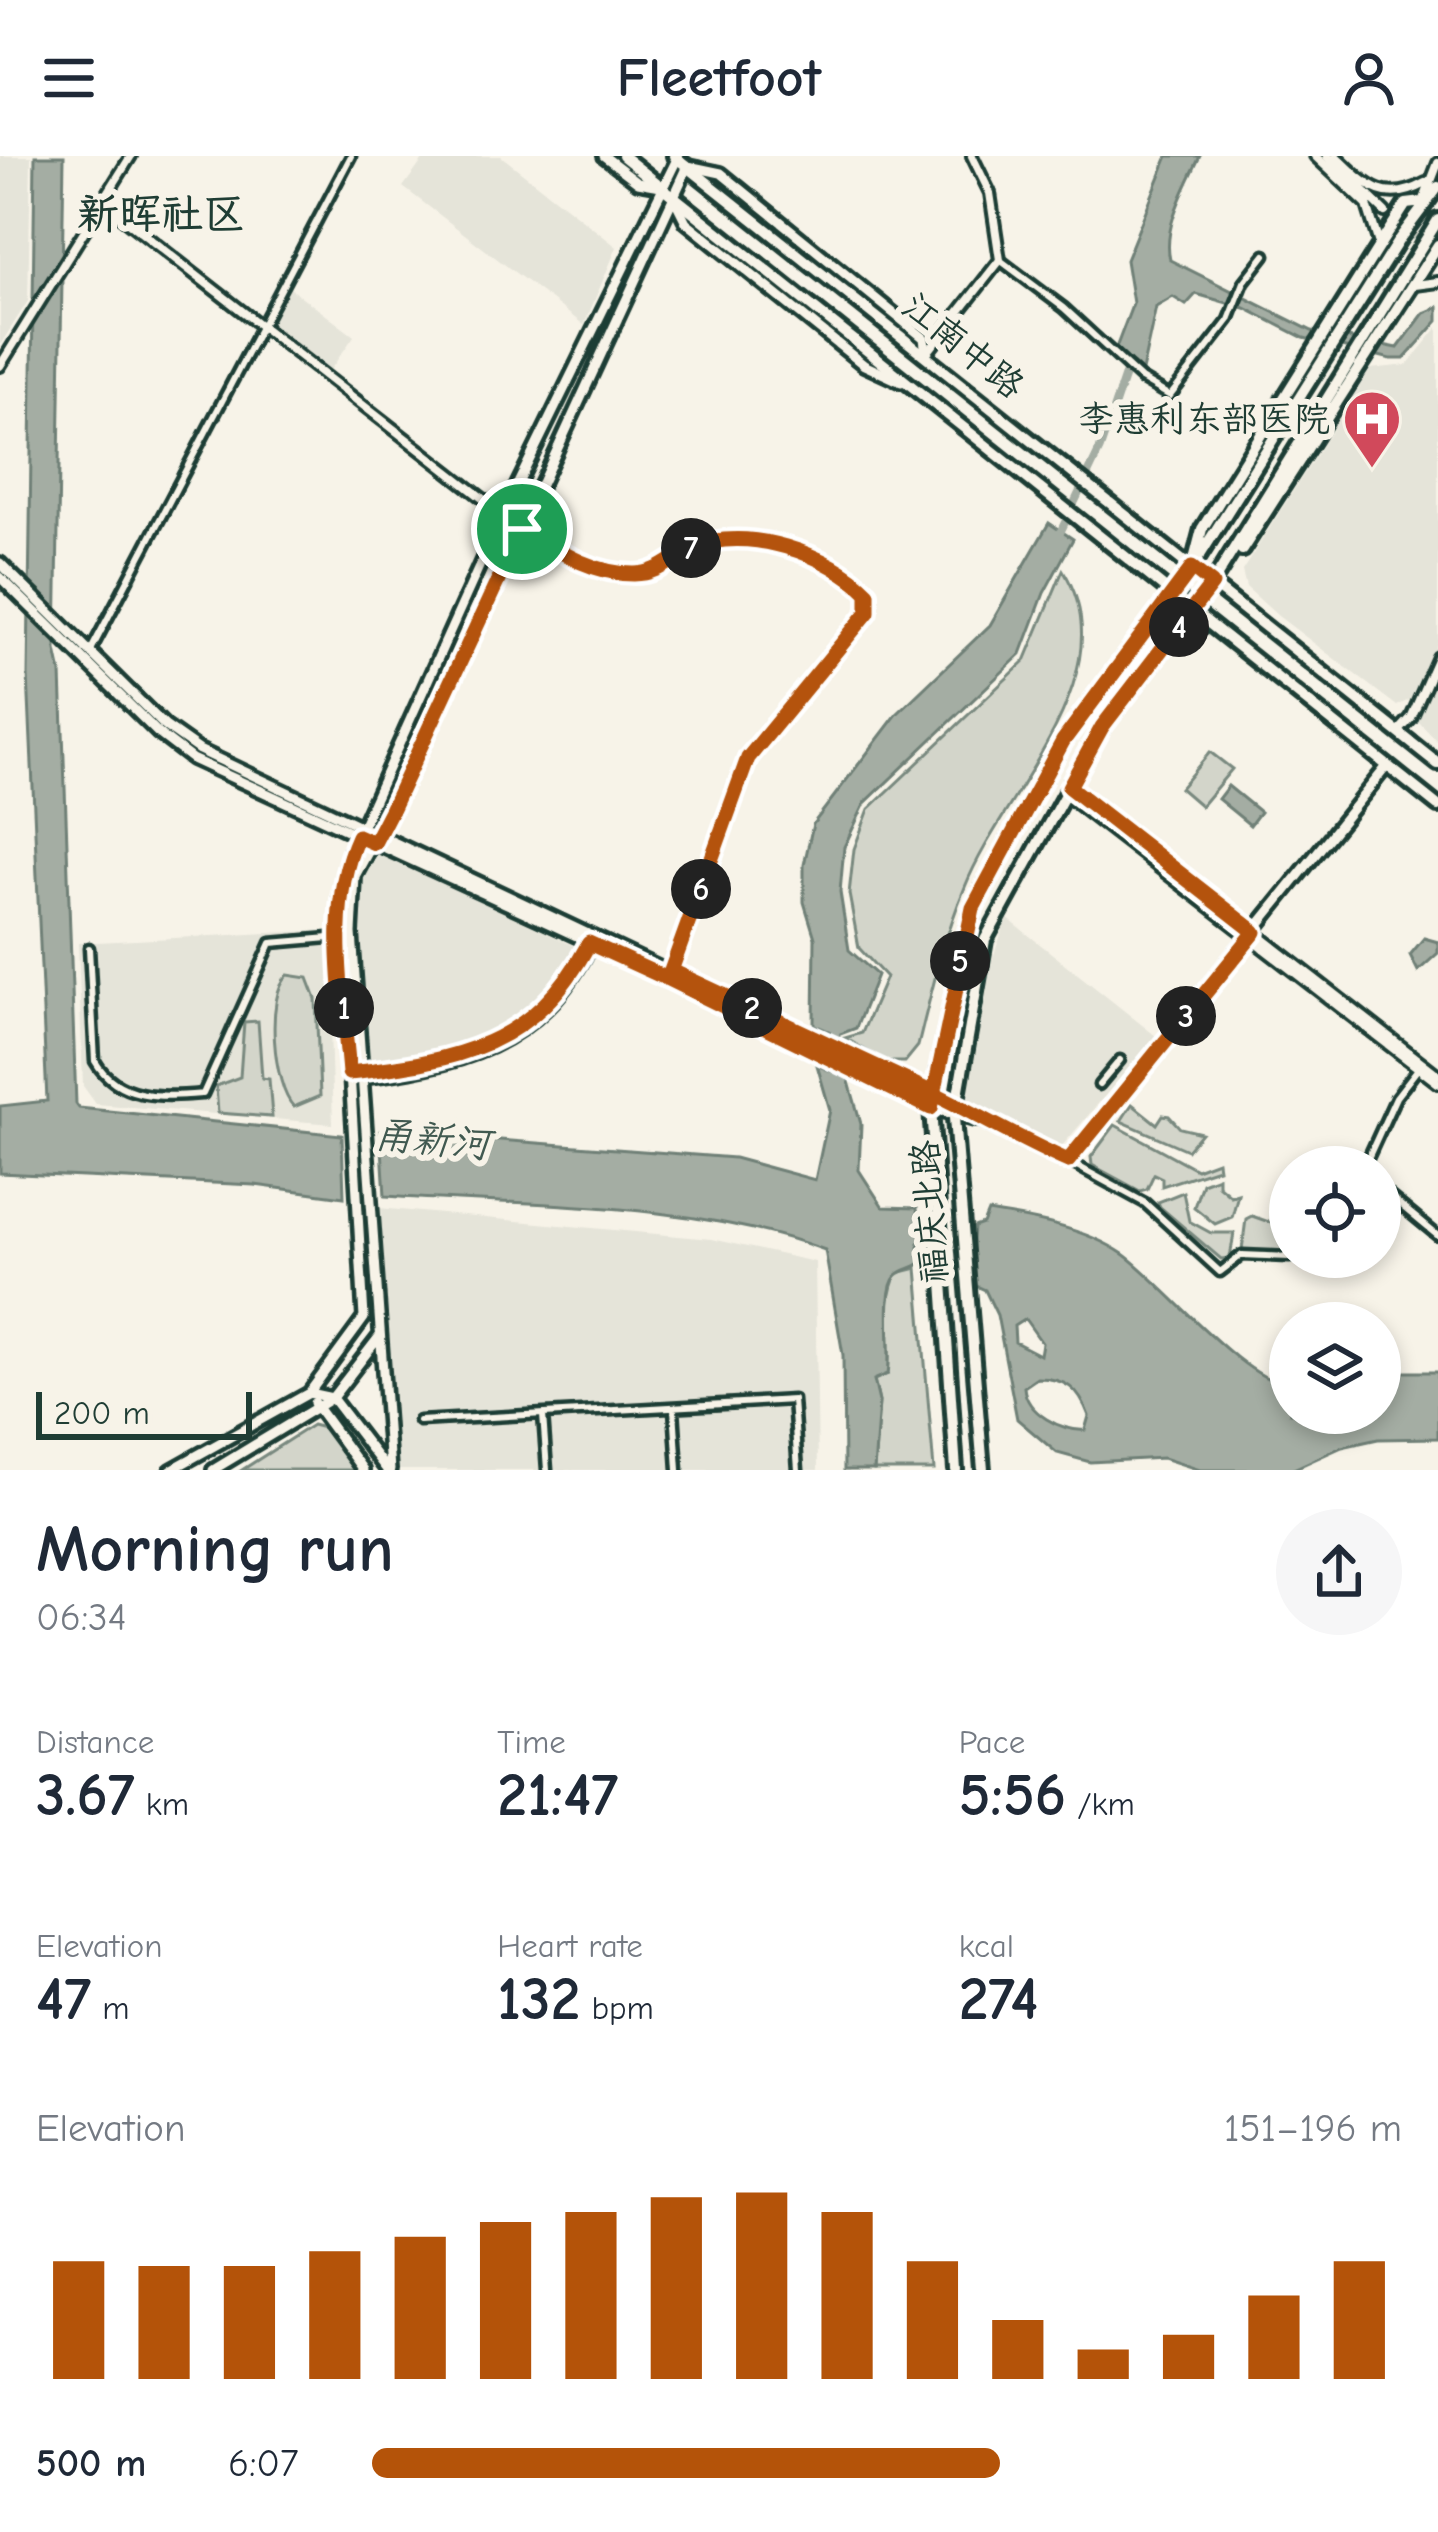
<!DOCTYPE html>
<meta charset="utf-8">
<style>
:root{--surface:#fff;--page:#f6f6f7;--text:#1f2937;--muted:#747a83;--accent:#b45309}
body{margin:0;font-family:"Comic Neue","LXGW WenKai TC",sans-serif;background:var(--page);color:var(--text);height:100vh;display:flex;flex-direction:column;font-size:45px;white-space:nowrap}
*{box-sizing:border-box;margin:0}
p{font-size:39px;color:var(--muted)}
.icon{flex:none;width:66px;height:66px;fill:none;stroke:currentColor;stroke-width:2;stroke-linecap:round;stroke-linejoin:round}
.map{position:relative;height:1314px;overflow:hidden}
.panel{display:flex;flex-direction:column;background:var(--surface);flex:1}
.panel>*{flex:none}
.controls{position:absolute;left:1269px;top:990px;display:grid;gap:24px}
.controls a{display:grid;place-items:center;width:132px;height:132px;border-radius:50%;background:var(--surface);box-shadow:0 6px 18px #0003;font-size:60px}
.scale{position:absolute;left:36px;bottom:30px;width:216px;box-sizing:border-box;padding-left:12px;border:6px solid #1f3d34;border-top:0;font-size:33px;line-height:42px;white-space:nowrap;color:#1f3d34;-webkit-text-stroke:9px #f7f3e8;paint-order:stroke}
.pin{position:absolute;display:grid;place-items:center;width:102px;height:102px;color:#fff;margin:-51px;border:6px solid #fff;border-radius:50%;box-shadow:0 3px 12px #0007}
.km{position:absolute;width:60px;height:60px;margin:-30px;border-radius:50%;background:#222;color:#fff;font-size:33px;line-height:60px;text-align:center}
.round{display:grid;place-items:center;flex:none;width:126px;height:126px;border-radius:63px;background:var(--page)}
.headline{display:flex;align-items:center;justify-content:space-between;height:204px;padding:0 36px}
h1{font-size:66px;font-weight:600;line-height:90px}
.figures{display:grid;grid-template-columns:repeat(3,1fr);gap:18px;height:204px;padding:12px 36px}
.figures div{display:grid;align-content:center}
.figures b{font-size:60px;font-weight:600}
.figures small{font-size:33px;font-weight:400}
.figures p{font-size:33px}
.chart{height:336px;padding:24px 36px}
.chart p{display:flex;justify-content:space-between}
.chart svg{width:100%;height:216px;margin-top:12px;stroke:var(--accent);stroke-width:6}
ul{padding:0 36px;list-style:none;font-size:39px}
li{display:grid;grid-template-columns:192px 144px 1fr;align-items:center;height:90px}
li i{height:30px;border-radius:15px;background:var(--accent)}
header{display:flex;justify-content:space-between;align-items:center;height:156px;padding:0 36px;background:var(--surface);font-size:54px;font-weight:600}
.map>svg:first-child{display:block}
.built{fill:#e5e4d9}
.green{fill:#d3d5ca;stroke:#79897f;stroke-width:3}
.water{fill:#a4ada3;stroke:#6f8077;stroke-width:3;fill-rule:evenodd}
.lines{fill:none;stroke-linecap:round;stroke-linejoin:round}
.canal{stroke:#a4ada3;stroke-width:8}
.tertiary-tunnel{stroke:#cccfc4;stroke-width:8;stroke-dasharray:8 4;stroke-linecap:butt}
.minor-casing{stroke:#1f3d34;stroke-width:15}
.tertiary-casing{stroke:#1f3d34;stroke-width:16}
.secondary-casing{stroke:#1f3d34;stroke-width:18}
.primary-casing{stroke:#1f3d34;stroke-width:20}
.minor{stroke:#f7f3e8;stroke-width:6}
.tertiary{stroke:#f7f3e8;stroke-width:8}
.secondary{stroke:#f7f3e8;stroke-width:9}
.primary{stroke:#f7f3e8;stroke-width:10}
.route-casing{stroke:#fff;stroke-width:24}
.route{stroke:#b45309;stroke-width:15}
.labels{text-anchor:middle;dominant-baseline:central;stroke-width:12;stroke-linejoin:round;paint-order:stroke}
.street-label{font-size:36px;fill:#1f3d34;stroke:#f7f3e8}
.poi-label{font-size:36px;fill:#1f3d34;stroke:#f7f3e8;text-anchor:end}
.water-label{font-size:39px;font-style:italic;fill:#405950;stroke:#f7f3e8}
.quarter-label{font-size:42px;font-weight:bold;fill:#1f3d34;stroke:#f7f3e8}
</style>
<header><svg class="icon" aria-label="menu" viewBox="0 0 24 24"><path d="M4 6h16M4 12h16M4 18h16"/></svg>Fleetfoot<svg class="icon" aria-label="person" viewBox="0 0 24 24"><circle cx="12" cy="8" r="4"/><path d="M4 21q1-7 8-7t8 7"/></svg></header>
<div class="map">
<svg width="1438" height="1314" viewBox="0 0 1438 1314">
<rect width="100%" height="100%" fill="#f7f3e8"/>
<filter id="ink" filterUnits="userSpaceOnUse"><feTurbulence type="fractalNoise" baseFrequency=".00833" numOctaves="2"/><feDisplacementMap in="SourceGraphic" scale="24" xChannelSelector="R" yChannelSelector="G"/><feConvolveMatrix kernelMatrix="1 2 1 2 8 2 1 2 1" color-interpolation-filters="sRGB"/></filter>
<g filter="url(#ink)">
<path class="built" d="M0 0H31L28 145 0 189Z
M426 0H501L617 91 584 169 403 31Z
M290 132 354 180 328 217 268 170Z
M1438 171V486L1413 542 1397 550 1278 460 1246 431 1242 415 1371 213 1407 209Z
M1438 514V586L1416 563Z
M376 695 578 792 536 851 487 884 453 897 369 908 357 772 361 722Z
M1007 762 1156 880 1062 990 967 946 992 804Z
M327 774 333 968 96 948 83 930 78 787Z
M378 1052 711 1083 815 1106 818 1314H397Z"/>
<path class="green" d="M1063 414C1129 518 1002 638 965 731 944 781 931 837 918 890L905 906H886L845 882 862 877 886 821 859 792 849 738 854 693 869 653 1025 505Z
M1210 596 1232 613 1201 650 1180 632Z
M288 819 308 822 316 843 320 940 294 951C273 931 265 837 288 819Z
M258 865 262 922 269 923 272 961 218 957 216 930 240 921 244 866Z
M1132 948 1157 968 1163 959 1169 960 1180 972 1201 977 1187 994 1121 965Z
M1115 969 1196 1013 1217 1005 1218 1012 1162 1030V1022L1154 1018 1147 1033 1140 1035 1092 1009 1091 1001Z
M1218 1021V1029L1231 1040 1238 1038 1232 1061 1215 1068 1194 1051 1202 1027Z
M1183 1036 1189 1065 1211 1077H1234L1230 1102 1221 1103 1160 1051 1158 1046Z
M1252 1060 1272 1067 1288 1082 1280 1101 1242 1094 1246 1063Z
M917 1112 934 1314H874L879 1246 874 1223 888 1218C893 1184 881 1147 897 1117Z
M312 1269 339 1276 356 1314H242Z"/>
<path class="water" d="M35 0H64L56 494 61 517 76 948 79 952 342 979 344 1041 255 1029 0 1017V950L47 945 28 519Z
M1168 0H1200C1187 29 1162 71 1170 104L1312 175 1398 192 1424 157 1438 151V165L1404 203H1391L1304 182 1245 152 1196 138 1186 149 1173 141 1156 151 1142 215 1116 192 1133 147 1126 104Z
M1049 367 1073 383 1044 437 1021 498 865 647 844 691 840 736 849 794 877 819 856 872 838 879 814 869 815 782 804 746V709L813 668 897 558 990 469Z
M1228 630 1260 656 1250 669 1218 643Z
M1424 782 1438 786V797L1418 815 1410 799Z
M817 909 848 922 861 968 859 1014 883 1051 917 1052 920 1107C913 1113 902 1113 896 1120 882 1134 892 1195 888 1218L874 1224 879 1246 874 1314H844L843 1199 825 1094C688 1044 529 1050 385 1040L381 975 734 1002 815 1024 830 954Z
M988 1056C1033 1063 1085 1072 1123 1098 1163 1126 1248 1231 1290 1228V1257H1380V1216H1438V1282L1378 1283 1342 1291 1291 1314H1200L1163 1302 1090 1306 1057 1297 1017 1263 997 1159 985 1134 970 1127 974 1071 983 1068ZM1025 1163 1042 1187 1040 1199 1015 1186 1014 1170ZM1037 1222C1066 1222 1079 1233 1089 1260L1085 1274C1062 1276 1026 1257 1024 1231Z"/>
<g class="lines">
<path class="canal" d="M1058 381 1100 293 1133 195
M835 872 836 923
M910 1079 966 1089"/>
<path class="tertiary-tunnel" d="M1385 56 1438 100"/>
<g class="minor-casing">
<path id="minor" d="M1000 104 1064 152 1141 223 1170 240 1229 164 1244 126 1265 99
M522 373C557 394 592 418 634 418 660 418 672 401 693 391 746 368 830 398 868 437V456L747 602 670 820
M90 496 351 0
M89 792 95 905C118 945 163 941 203 938L271 787 341 781
M364 916C466 904 538 884 589 787
M350 925C458 912 542 894 593 788
M1099 929 1120 904
M1068 1005 1145 1047 1220 1116 1242 1099 1290 1101
M1364 1011 1396 941 1420 910
M1380 1032 1438 1080
M674 1253 678 1314
M543 1259 547 1314
M419 1265 793 1244 798 1314"/>
</g>
<g class="tertiary-casing">
<path id="tertiary" d="M1315 0 1367 49 1379 88
M1327 0 1385 56
M1336 0C1367 30 1384 50 1426 27
M102 46 522 373
M1423 46 1438 7
M1415 129 1438 126
M926 198 1000 104 990 37 972 0
M0 210 131 0
M1398 576 1411 562 1438 501
M1069 631 1172 711
M1065 639 1438 927
M1207 739 1438 919"/>
</g>
<g class="secondary-casing">
<path id="secondary" d="M604 0 638 26 661 30
M674 42 686 66 864 209 901 226
M0 407 165 570 199 594 1068 1005 1387 610
M0 421 158 577 192 603 735 853 931 952 975 964
M309 1237 332 1242 387 1314
M314 1247 363 1314
M171 1314 309 1237 364 1162 340 740 350 697 502 360 678 1
M213 1314 332 1242 379 1181
M390 1314 352 777 355 720 391 654 688 10 721 17 924 182 926 198"/>
</g>
<g class="primary-casing">
<path id="primary" d="M623 0 1438 650
M674 0 1438 608
M1242 394 1438 89
M1195 400 1202 373 1379 90 1406 48 1423 46
M956 1314 931 952 973 752 1063 585 1192 412 1400 82 1438 31
M983 1314 954 962 985 784 1102 571 1212 428 1438 64"/>
</g>
<use href="#minor" class="minor"/>
<use href="#tertiary" class="tertiary"/>
<use href="#secondary" class="secondary"/>
<use href="#primary" class="primary"/>
</g>
</g>
<g class="lines" filter="url(#ink)">
<g class="route-casing">
<path id="route" d="M522 373 391 654 374 687 358 680C325 752 343 841 349 917 457 905 535 890 589 787L668 823 672 815 931 936C977 958 1020 984 1068 1005L1255 776 1069 631 1102 571 1212 428 1192 412 1063 585 973 752 931 952 668 823 748 602 868 456V437C830 398 745 368 693 392 672 401 660 418 634 418 592 418 557 394 522 373"/>
</g>
<use href="#route" class="route"/>
</g>
<defs>
<g id="hospital-pin" transform="scale(3)"><path d="M0 17L-7.5 6A9.5 9.5 0 1 1 7.5 6Z" fill="#d1495b" stroke="#f7f3e8"/><path d="M-5-5h3v3.5h4V-5h3V5h-3V1.5h-4V5h-3Z" fill="#fff"/></g>
</defs>
<g fill-rule="evenodd">
<use href="#hospital-pin" x="1372" y="263"/>
</g>
<g class="labels">
<g class="street-label">
<text transform="translate(963 190) rotate(39)">江南中路</text>
<text transform="translate(930 1056) rotate(-94)">福庆北路</text>
</g>
<g class="poi-label">
<text x="1330" y="263">李惠利东部医院</text>
</g>
<g class="water-label">
<text transform="translate(432 984) rotate(5)">甬新河</text>
</g>
<g class="quarter-label">
<text x="161" y="58">新晖社区</text>
</g>
</g>
</svg>
<div class="controls">
<a><svg class="icon" aria-label="locate" viewBox="0 0 24 24"><circle cx="12" cy="12" r="6"/><path d="M12 2v4M12 18v4M2 12h4M18 12h4"/></svg></a>
<a><svg class="icon" aria-label="layers" viewBox="0 0 24 24"><path d="M12 4l9 5-9 5-9-5zM3 14l9 5 9-5"/></svg></a>
</div>
<div class="scale">200 m</div>
<div class="pin" style="left:522px;top:373px;background:#1e9e55"><svg class="icon" aria-label="arrive" viewBox="0 0 24 24"><path d="M6 21V4h12l-3 4 3 4H6"/></svg></div>
<b class="km" style="left:344px;top:852px">1</b>
<b class="km" style="left:752px;top:852px">2</b>
<b class="km" style="left:1186px;top:860px">3</b>
<b class="km" style="left:1179px;top:471px">4</b>
<b class="km" style="left:960px;top:805px">5</b>
<b class="km" style="left:701px;top:733px">6</b>
<b class="km" style="left:691px;top:392px">7</b>
</div>
<section class="panel">
<div class="headline"><div><h1>Morning run</h1><p>06:34</p></div><a class="round"><svg class="icon" aria-label="share" viewBox="0 0 24 24"><path d="M12 15V3M7 8l5-5 5 5M5 13v7h14v-7"/></svg></a></div>
<div class="figures">
<div><p>Distance</p><b>3.67<small> km</small></b></div>
<div><p>Time</p><b>21:47</b></div>
<div><p>Pace</p><b>5:56<small> /km</small></b></div>
</div>
<div class="figures">
<div><p>Elevation</p><b>47<small> m</small></b></div>
<div><p>Heart rate</p><b>132<small> bpm</small></b></div>
<div><p>kcal</p><b>274</b></div>
</div>
<div class="chart"><p><span>Elevation</span>151–196 m</p>
<svg viewBox="0 0 160 44" preserveAspectRatio="none"><path d="M5 44V20M15 44V21M25 44V21M35 44V18M45 44V15M55 44V12M65 44V10M75 44V7M85 44V6M95 44V10M105 44V20M115 44V32M125 44V38M135 44V35M145 44V27M155 44V20"/></svg>
</div>
<ul>
<li><b>500 m</b>6:07<i style="width:61%"></i></li>
</ul>
</section>
